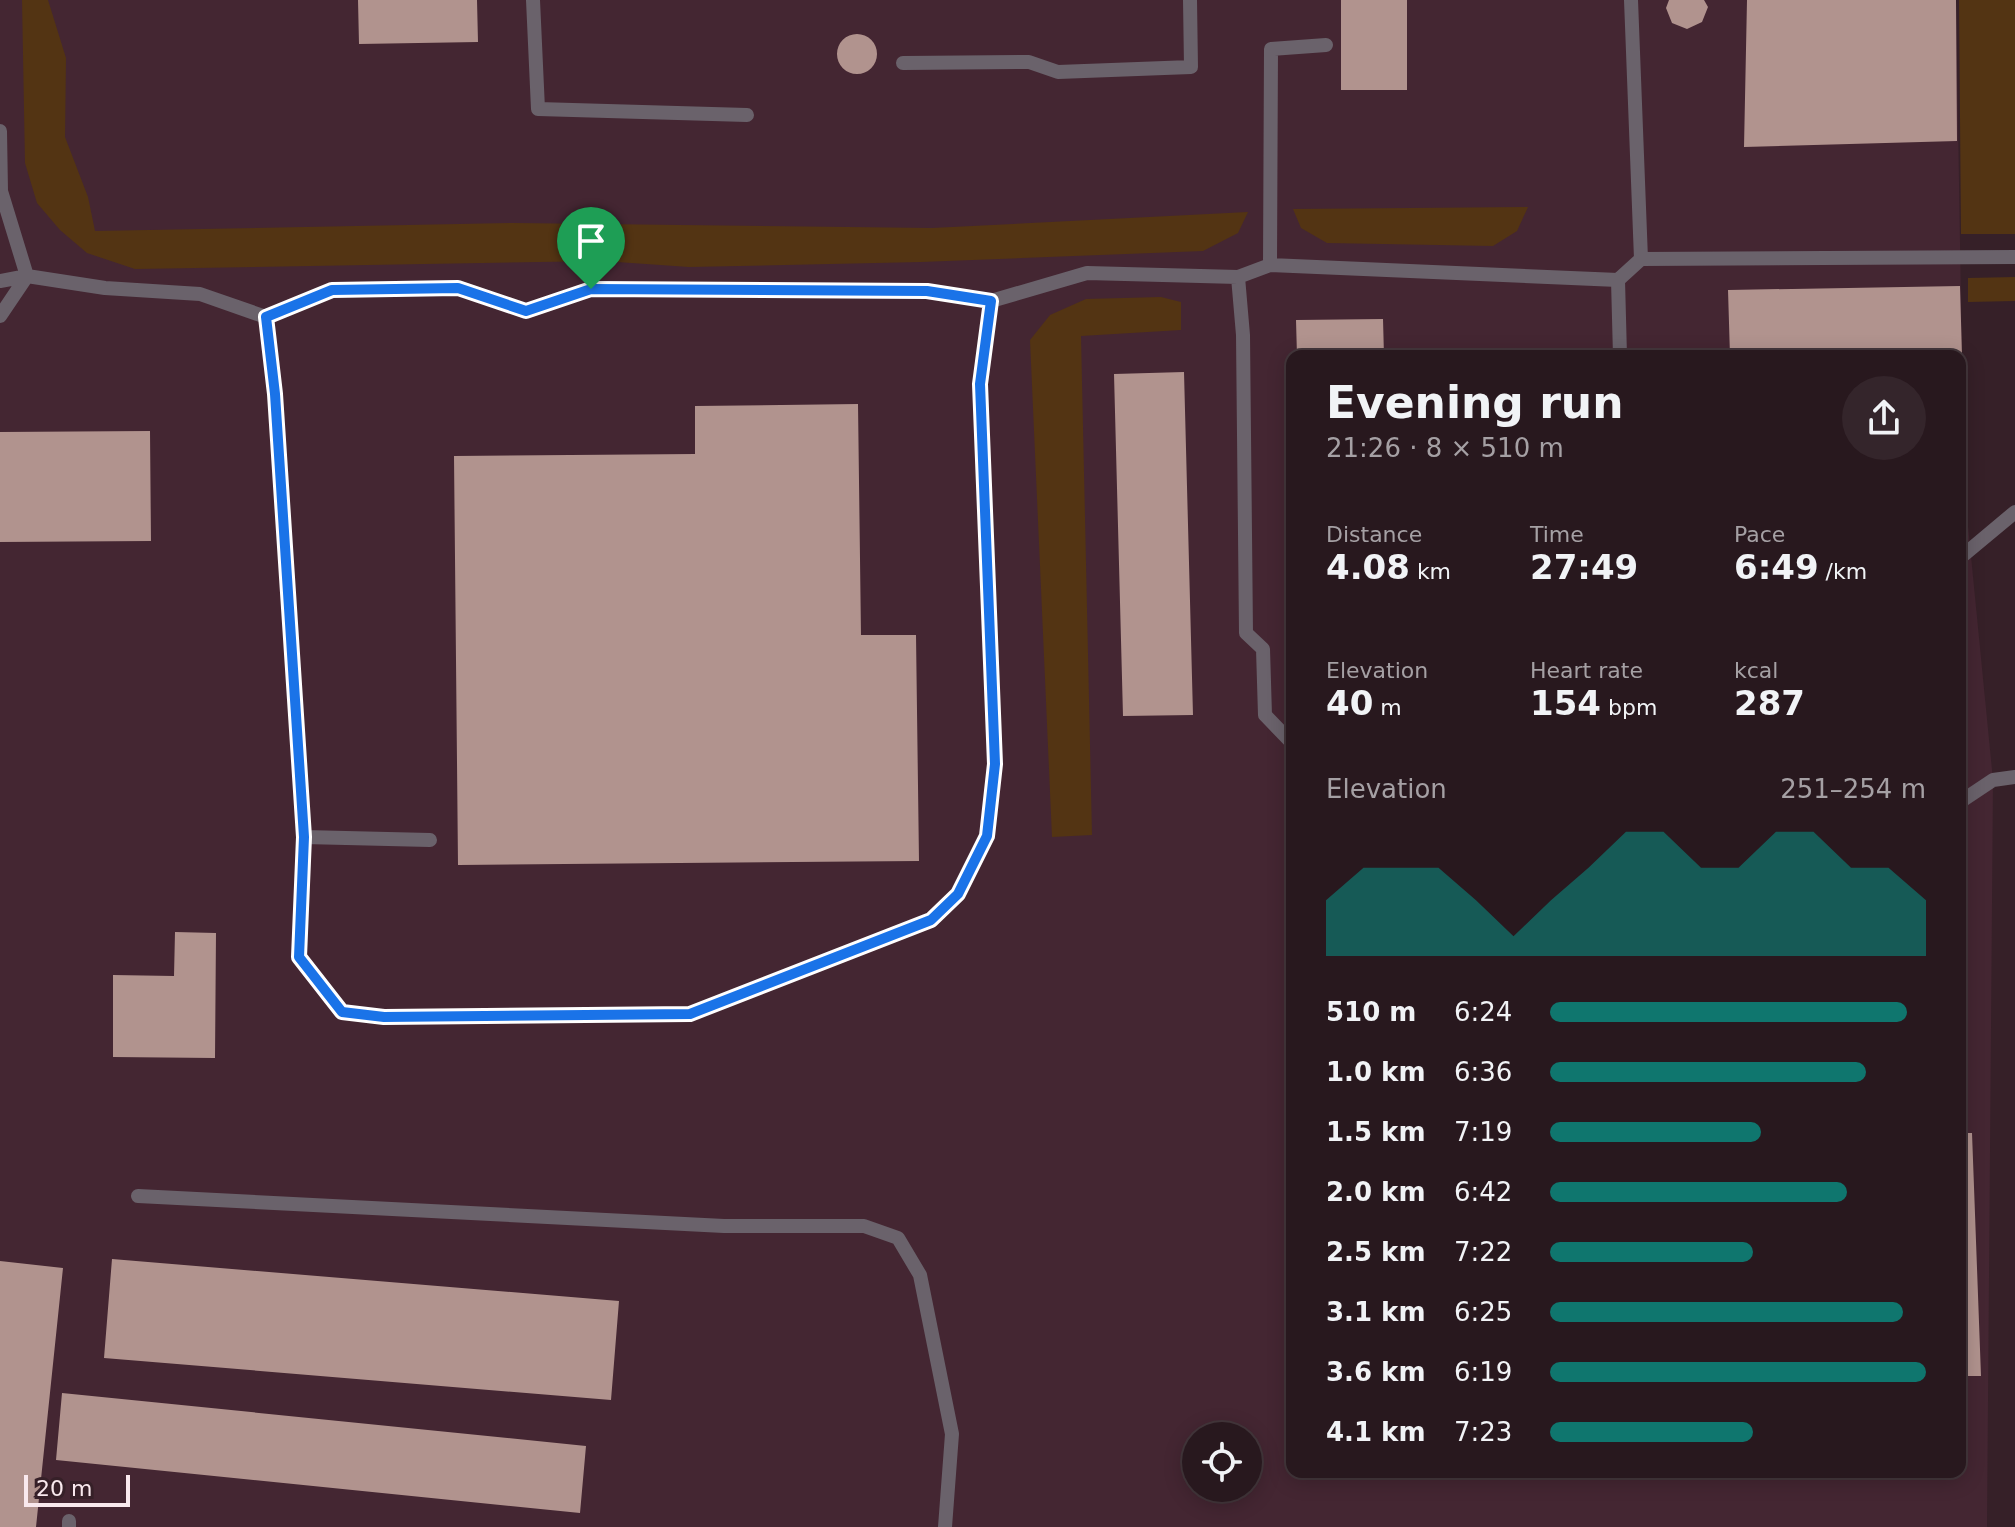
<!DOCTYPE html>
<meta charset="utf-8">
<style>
:root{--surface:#28181e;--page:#34252b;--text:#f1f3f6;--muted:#a5a0a4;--line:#44373c;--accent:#0f766e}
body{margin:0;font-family:"DejaVu Sans",sans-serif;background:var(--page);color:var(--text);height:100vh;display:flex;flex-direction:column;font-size:30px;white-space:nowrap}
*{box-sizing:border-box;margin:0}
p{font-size:26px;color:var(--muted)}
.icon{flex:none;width:44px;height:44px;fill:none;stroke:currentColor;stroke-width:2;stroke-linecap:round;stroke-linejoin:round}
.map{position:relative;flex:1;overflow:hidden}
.panel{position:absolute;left:1286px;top:350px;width:680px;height:1128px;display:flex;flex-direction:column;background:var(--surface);border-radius:16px;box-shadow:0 4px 20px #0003,0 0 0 2px var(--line)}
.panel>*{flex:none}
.tools{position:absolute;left:1182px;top:1422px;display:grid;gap:16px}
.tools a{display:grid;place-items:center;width:80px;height:80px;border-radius:50%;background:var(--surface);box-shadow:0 4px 20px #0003,0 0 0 2px var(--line);font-size:40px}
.scale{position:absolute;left:24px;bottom:20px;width:106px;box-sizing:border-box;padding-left:8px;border:4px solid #f9e9ee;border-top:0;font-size:22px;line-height:28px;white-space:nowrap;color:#f9e9ee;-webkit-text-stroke:6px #362028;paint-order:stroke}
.pin{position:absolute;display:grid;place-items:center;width:68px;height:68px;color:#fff;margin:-82px -34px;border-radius:50% 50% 50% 0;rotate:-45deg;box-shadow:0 0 8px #0007}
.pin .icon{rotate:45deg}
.round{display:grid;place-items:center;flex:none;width:84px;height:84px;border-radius:42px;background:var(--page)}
.head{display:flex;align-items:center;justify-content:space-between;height:136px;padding:0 40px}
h1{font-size:44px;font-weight:700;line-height:60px}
.stats{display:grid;grid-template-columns:repeat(3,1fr);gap:12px;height:136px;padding:8px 40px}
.stats div{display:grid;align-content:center}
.stats b{font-size:34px;font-weight:700}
.stats small{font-size:22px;font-weight:400}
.stats p{font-size:22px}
.chart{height:224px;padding:16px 40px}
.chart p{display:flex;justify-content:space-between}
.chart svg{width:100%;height:144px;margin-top:8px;fill:var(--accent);opacity:.7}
ul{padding:0 40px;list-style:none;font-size:26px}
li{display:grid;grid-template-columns:128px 96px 1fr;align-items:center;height:60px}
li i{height:20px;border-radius:10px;background:var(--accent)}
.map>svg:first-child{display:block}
.built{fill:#442632;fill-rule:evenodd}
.green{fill:#533413}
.building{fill:#b1938e}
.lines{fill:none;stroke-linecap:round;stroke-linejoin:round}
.service{stroke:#6a626b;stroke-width:14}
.route-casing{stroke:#fff;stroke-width:16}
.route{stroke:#1a73e8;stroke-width:10}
</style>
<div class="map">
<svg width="2015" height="1527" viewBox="0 0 2015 1527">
<rect width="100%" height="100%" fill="#362028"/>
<path class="built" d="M0 0H1956L1964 485 1993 780 1987 1527H0ZM1292 356H1960V1472H1292ZM1196 1436H1248V1488H1196Z"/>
<path class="green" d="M22 0H48L66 58 65 137 88 197 95 231 514 223 932 228 1248 212 1238 233 1203 251 921 262 689 267 603 261 135 269 87 253 60 230 37 203 25 163Z
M1959 0H2015V234H1961Z
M1528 207 1517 231 1493 246 1327 243 1301 228 1293 209Z
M2015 277V301L1968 302V278Z
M1161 297 1181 302V330L1081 336 1092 835 1052 837 1030 340 1050 315 1086 299Z"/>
<path class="building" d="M358 0H477L478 42 359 44Z
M1341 0H1407V90H1341Z
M1669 0H1704L1708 7 1702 22 1687 29 1672 23 1666 8Z
M1747 0H1956L1957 141 1744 147Z
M837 54a20 20 0 1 1 40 0a20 20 0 1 1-40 0Z
M1960 286 1962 356H1730L1728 290Z
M1383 319 1384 356H1297L1296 320Z
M1184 372 1193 715 1123 716 1114 374Z
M858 404 861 635H916L919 861 458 865 454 456 695 454V406Z
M150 431 151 541 0 542V432Z
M175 932 216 933 215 1058 113 1057V975L174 976Z
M1960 1133H1972L1981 1376H1960Z
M112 1259 619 1301 611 1400 104 1358Z
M0 1261 63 1268 36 1527H0Z
M62 1393 586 1446 580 1513 56 1460Z"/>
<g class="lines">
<path class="service" d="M533 0 538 109 747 115
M1631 0 1641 259
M903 63 1029 62 1058 72 1191 67 1190 0
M0 131 1 191 27 276 0 316
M1270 265 1271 49 1326 45
M1238 277 1243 335 1246 633 1263 649 1265 715 1292 743
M1618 280 1620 356
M0 281 27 276 105 288 200 294 266 317 332 290 458 288 526 311 591 289 927 291 991 301 1087 273 1238 277 1270 265 1618 280 1641 259 2015 257
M266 317 275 394 304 837 299 957 342 1012 384 1017 690 1014 931 920 958 894 987 836 995 764 980 384 991 301
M1960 558 2015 512
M1960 802 1993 780 2015 777
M304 837 430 840
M138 1196 724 1226H864L898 1238 920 1275 952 1434 945 1527
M69 1527V1521"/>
</g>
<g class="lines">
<g class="route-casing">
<path id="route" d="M458 288 526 311 591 289 927 291 991 301 980 384 995 764 987 836 958 894 931 920 690 1014 384 1017 342 1012 299 957 304 837 275 394 266 317 332 290Z"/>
</g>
<use href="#route" class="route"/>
</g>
</svg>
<div class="tools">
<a><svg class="icon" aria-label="locate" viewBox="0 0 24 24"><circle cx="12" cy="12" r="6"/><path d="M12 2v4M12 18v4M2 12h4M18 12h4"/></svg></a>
</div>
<div class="scale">20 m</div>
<div class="pin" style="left:591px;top:289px;background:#1e9e55"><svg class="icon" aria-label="arrive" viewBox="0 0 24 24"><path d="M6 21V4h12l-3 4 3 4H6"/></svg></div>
<section class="panel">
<div class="head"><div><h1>Evening run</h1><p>21:26 · 8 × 510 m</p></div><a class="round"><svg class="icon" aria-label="share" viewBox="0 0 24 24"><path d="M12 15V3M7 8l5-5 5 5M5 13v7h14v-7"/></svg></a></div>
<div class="stats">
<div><p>Distance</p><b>4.08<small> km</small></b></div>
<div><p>Time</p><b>27:49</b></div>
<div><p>Pace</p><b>6:49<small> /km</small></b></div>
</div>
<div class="stats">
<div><p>Elevation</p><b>40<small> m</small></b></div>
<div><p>Heart rate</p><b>154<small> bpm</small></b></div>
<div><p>kcal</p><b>287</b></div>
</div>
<div class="chart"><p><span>Elevation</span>251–254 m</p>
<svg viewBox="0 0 160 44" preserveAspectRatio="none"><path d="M0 44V27L10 17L20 17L30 17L40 27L50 38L60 27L70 17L80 6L90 6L100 17L110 17L120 6L130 6L140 17L150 17L160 27V44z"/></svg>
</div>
<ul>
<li><b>510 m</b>6:24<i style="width:95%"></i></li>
<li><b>1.0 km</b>6:36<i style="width:84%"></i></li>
<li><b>1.5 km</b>7:19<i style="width:56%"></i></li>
<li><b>2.0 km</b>6:42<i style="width:79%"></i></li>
<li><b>2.5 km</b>7:22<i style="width:54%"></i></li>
<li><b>3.1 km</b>6:25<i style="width:94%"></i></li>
<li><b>3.6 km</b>6:19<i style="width:100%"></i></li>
<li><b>4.1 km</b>7:23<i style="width:54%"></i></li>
</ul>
</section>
</div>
